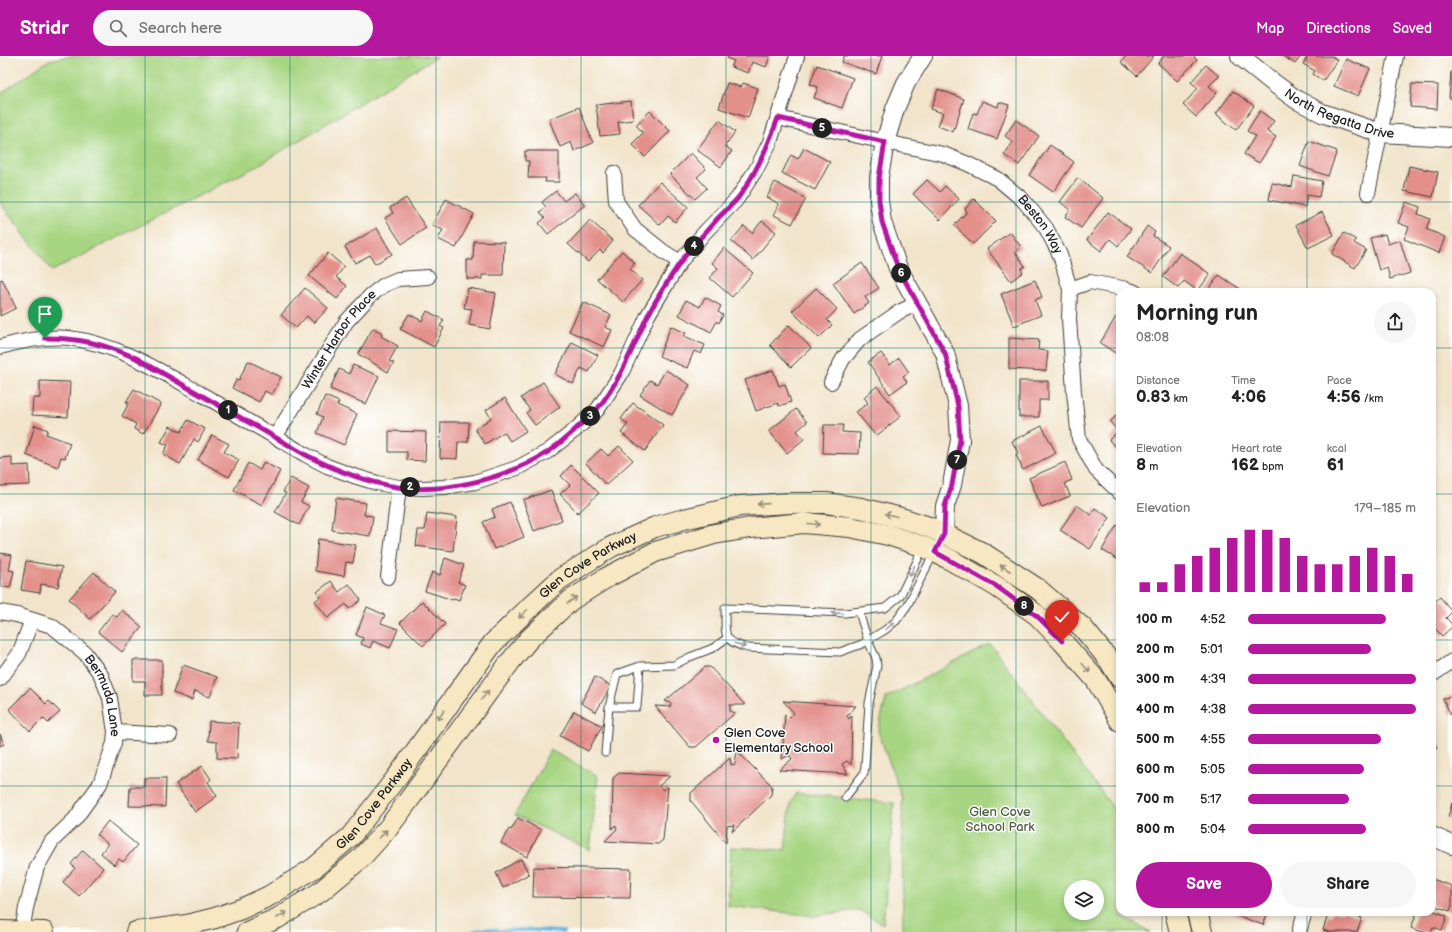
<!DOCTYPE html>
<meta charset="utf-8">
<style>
:root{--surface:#fff;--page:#f6f6f6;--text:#222;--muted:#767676;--accent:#b5179e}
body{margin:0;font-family:"Balsamiq Sans",sans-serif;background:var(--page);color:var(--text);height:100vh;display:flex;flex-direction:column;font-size:15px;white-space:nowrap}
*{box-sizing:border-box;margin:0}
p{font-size:13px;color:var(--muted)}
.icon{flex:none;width:22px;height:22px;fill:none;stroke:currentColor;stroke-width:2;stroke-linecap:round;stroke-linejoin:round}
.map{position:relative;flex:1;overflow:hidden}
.side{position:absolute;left:1116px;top:232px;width:320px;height:628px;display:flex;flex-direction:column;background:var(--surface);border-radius:12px;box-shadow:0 2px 6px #0003}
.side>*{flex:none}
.controls{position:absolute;left:1064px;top:824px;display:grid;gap:8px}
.controls a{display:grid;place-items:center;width:40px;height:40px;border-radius:50%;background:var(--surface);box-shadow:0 2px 6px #0003;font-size:20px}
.pin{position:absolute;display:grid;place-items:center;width:34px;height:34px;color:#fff;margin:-41px -17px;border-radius:50% 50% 50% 0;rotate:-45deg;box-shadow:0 0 4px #0007}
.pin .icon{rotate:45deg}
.km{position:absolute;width:20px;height:20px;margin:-10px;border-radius:50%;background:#222;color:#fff;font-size:11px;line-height:20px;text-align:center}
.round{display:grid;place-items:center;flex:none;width:42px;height:42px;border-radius:21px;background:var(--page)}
.summary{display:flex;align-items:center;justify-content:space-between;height:68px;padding:0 20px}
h1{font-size:22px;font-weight:700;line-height:30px}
.figures{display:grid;grid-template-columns:repeat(3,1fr);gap:6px;height:68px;padding:4px 20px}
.figures div{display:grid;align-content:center}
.figures b{font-size:17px;font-weight:700}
.figures small{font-size:11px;font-weight:400}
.figures p{font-size:11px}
.chart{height:112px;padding:8px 20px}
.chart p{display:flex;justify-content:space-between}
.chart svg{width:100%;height:72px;margin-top:4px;stroke:var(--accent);stroke-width:6}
.cta{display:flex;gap:8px;margin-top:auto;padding:8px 20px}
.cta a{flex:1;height:46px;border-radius:24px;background:var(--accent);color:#fff;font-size:16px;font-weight:700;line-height:46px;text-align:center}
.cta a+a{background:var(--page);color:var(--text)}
ul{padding:0 20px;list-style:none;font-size:13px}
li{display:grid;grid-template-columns:64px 48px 1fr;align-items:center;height:30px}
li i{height:10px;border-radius:5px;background:var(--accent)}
header{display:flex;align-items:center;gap:24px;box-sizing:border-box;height:56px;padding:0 20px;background:var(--accent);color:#fff}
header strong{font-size:19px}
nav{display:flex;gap:22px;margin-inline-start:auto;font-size:14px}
.search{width:280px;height:36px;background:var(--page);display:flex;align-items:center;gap:10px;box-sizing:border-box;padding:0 14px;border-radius:22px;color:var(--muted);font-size:15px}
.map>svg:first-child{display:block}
.green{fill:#a7d582;stroke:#62784f;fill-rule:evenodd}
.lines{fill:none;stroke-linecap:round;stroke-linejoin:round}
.stream{stroke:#5caed8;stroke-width:4}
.building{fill:#e38f8a}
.service-casing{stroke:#3c3a36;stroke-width:9}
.minor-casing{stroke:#3c3a36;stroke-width:16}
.tertiary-casing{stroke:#3c3a36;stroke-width:20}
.secondary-casing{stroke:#3c3a36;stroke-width:22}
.service{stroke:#fff;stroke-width:7}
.minor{stroke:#fff;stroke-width:14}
.tertiary{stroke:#fff;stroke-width:18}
.secondary{stroke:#f7e8c3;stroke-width:20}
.oneway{stroke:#948c78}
.oneway2{stroke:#999}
.route-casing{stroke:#fff;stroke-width:8}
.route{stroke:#b5179e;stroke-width:5}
.grid{fill:none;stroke:#0f766e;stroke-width:1;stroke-opacity:0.55}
.poi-dot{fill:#b5179e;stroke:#fff;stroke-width:1.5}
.labels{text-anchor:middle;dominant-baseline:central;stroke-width:3;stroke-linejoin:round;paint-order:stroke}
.street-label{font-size:13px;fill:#1c1c1c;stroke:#fff}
.poi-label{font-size:13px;fill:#1c1c1c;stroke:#fff;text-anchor:start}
.park-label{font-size:13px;fill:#4d5d40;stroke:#fff}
</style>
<header>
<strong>Stridr</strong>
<div class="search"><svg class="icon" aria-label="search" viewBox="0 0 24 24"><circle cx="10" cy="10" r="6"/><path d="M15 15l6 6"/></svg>Search here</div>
<nav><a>Map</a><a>Directions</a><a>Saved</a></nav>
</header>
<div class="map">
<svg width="1452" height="876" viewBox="0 0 1452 876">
<rect width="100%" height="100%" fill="#fff"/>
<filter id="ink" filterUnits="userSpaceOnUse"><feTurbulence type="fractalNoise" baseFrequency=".025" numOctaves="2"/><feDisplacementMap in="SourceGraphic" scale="8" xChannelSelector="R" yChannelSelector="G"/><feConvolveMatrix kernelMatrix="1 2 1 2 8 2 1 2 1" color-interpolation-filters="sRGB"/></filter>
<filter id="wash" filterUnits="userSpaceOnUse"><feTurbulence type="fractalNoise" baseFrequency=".012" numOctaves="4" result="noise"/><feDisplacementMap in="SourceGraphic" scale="16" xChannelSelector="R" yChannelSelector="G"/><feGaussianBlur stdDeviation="0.9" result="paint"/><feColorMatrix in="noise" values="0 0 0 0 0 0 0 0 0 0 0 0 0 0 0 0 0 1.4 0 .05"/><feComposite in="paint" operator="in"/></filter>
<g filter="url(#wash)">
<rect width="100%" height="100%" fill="#f1e4ca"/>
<path class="green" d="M69 0H438L257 110 52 215 0 147V38L49 4Z
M990 588 1120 761V856L1121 860 1151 876H903L902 742 878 675 886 642ZM1071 831H1097V857H1071Z
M550 694 598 720 590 794 515 759Z
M796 737 894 747 883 868 859 854 814 860 728 850 731 791 785 794 790 748Z"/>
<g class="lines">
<path class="stream" d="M472 876 486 873 500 875 531 874 563 876"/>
</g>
<g id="blocks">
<path class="building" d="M728 0H770L766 11 752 6 748 17 731 11 734 5 727 2Z
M844 0H882L876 18 842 6Z
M1126 0H1154L1137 20 1121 6Z
M1164 0H1193L1197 4 1177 25 1158 7Z
M1283 0H1301L1295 8Z
M1308 0H1331L1337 4 1323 25 1313 18 1315 15 1303 8Z
M1346 3 1370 13 1358 40 1334 30Z
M817 9 853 22 842 52 814 42 818 31 810 28Z
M1206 9 1219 20 1209 30 1217 37 1196 61 1183 49 1198 32 1191 26Z
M1451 16H1452V42H1449Z
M727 27 741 31 743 27 758 32 748 62 719 52Z
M1412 28 1438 29 1437 53 1410 51Z
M938 33 964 43 953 76 938 70 943 57 931 53Z
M1233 35 1254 50 1236 74 1216 58Z
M631 45 633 64 618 66 620 78 600 80 596 49Z
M982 45 998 51 999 46 1009 49 997 83 968 73 973 57 977 58Z
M579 51 593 87 574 95 571 86 560 91 549 63Z
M650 55 670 75 645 101 632 88 643 77 636 69Z
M1260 55 1274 65 1267 75 1276 81 1259 107 1244 98 1255 80 1247 75Z
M719 64 735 76 725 90 732 95 721 111 697 94Z
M1016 64 1039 80 1019 109 1004 99 1013 86 1005 80Z
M1309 85 1337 95 1328 120 1300 110Z
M1050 89 1074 106 1053 136 1029 119Z
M804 92 830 106 815 134 782 117 791 99 798 103Z
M525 95H559V126H545L546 122H528L529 105H525Z
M691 97 706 113 697 121 707 132 695 143 670 118Z
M1409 110 1438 116 1433 141 1404 135Z
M1294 120 1322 125 1319 141 1307 139 1305 151 1269 144 1272 127 1292 131Z
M1078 122 1103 142 1081 172 1065 161 1070 153 1060 146Z
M927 124 940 136 945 130 959 143 940 164 913 138Z
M660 126 688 151 675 166 668 160 660 169 638 149Z
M775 126 806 143 792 168 774 159 779 148 767 141Z
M556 135 564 145 575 137 585 149 548 178 539 167 545 162 540 156 546 151 542 146Z
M406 142 426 172 402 188 385 162 393 157 390 152Z
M446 143 474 158 456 192 438 183 443 174 432 169Z
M974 143 996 165 973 188 954 169 967 156 965 153Z
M1406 146 1420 151 1418 158 1430 163 1426 173 1445 181 1439 197 1404 183 1409 171 1398 167Z
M1108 156 1131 173 1118 190 1110 183 1101 195 1087 184Z
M1322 156 1334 179 1308 192 1296 169Z
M590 164 613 185 603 197 600 194 588 206 568 188Z
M762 165 776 176 753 204 731 185 744 170 752 177Z
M1147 170 1155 176 1153 180 1169 190 1152 217 1127 201Z
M377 172 392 198 375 208 370 199 355 207 345 191Z
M1010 176 1021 191 1015 196 1025 210 1021 213 1023 216 1011 225 987 193Z
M1344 177 1356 184 1354 187 1366 194 1355 212 1332 198Z
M1385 178 1388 188 1400 184 1410 217 1390 223 1387 211 1379 214 1370 182Z
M474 185 504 186 503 219H482V223H467V204H473Z
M724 192 753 217 732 241 710 222 718 212 712 207Z
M622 195 635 207 630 213 642 224 623 246 597 223Z
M328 197 344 211 336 221 347 230 337 243 309 220Z
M1180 197 1210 218 1198 235 1184 225 1178 232 1163 221Z
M862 207 879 232 865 241 869 247 854 258 833 227Z
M1219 219 1243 235 1242 236H1207Z
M2 223 16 252 0 260V224Z
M1035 224 1042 241 1035 244 1041 259 1014 270 1001 238Z
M305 232 328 252 314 267 307 260 296 272 281 259Z
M468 232 496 237 490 273 469 269 472 253 464 252Z
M816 232 837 253 827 264 832 269 819 282 792 255Z
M705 241 721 250 718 256 723 259 719 267 717 265 711 276 679 259 686 244 700 251Z
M583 246 611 259 605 271 612 274 604 291 569 275Z
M427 255 444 264 440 270 444 272 434 291 400 273 409 258 422 265Z
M1116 261 1120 264V300L1100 287Z
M789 269 811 292 791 311 770 289Z
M671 270 686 277 684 280 705 289 701 298 694 295 687 312 659 300Z
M373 272 383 277 381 280 398 290 389 305 394 307 388 316 358 298Z
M1009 282 1039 284 1038 294 1048 295 1046 315 1009 313Z
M572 286 598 299 589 316 581 312 573 328 555 318Z
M881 297 890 309 899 302 909 316 903 320 907 326 890 338 868 306Z
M248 305 281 321 272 339 265 335 259 346 232 332 237 323 239 324Z
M353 309 379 320 366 348 330 333 339 313 349 318Z
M666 314 690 329 672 359 640 339 650 324 657 328Z
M773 314 779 330 785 328 791 346 779 350 778 347 756 355 745 324Z
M40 325 70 326 68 361 32 359 33 342H40Z
M1019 325H1048V344H1039V361H1019Z
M543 326 560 351 535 369 526 357 530 354 521 342Z
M877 330 901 360 876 380 856 356 868 347 864 341Z
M134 333 161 348 143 378 134 373 136 368 122 360 129 347 126 346Z
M325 340 339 346 337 349 357 358 344 389 317 377 323 361 317 358Z
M505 342 526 375 510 385 504 376 485 388 475 373 491 362 486 354Z
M633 347 663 369 645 395 621 377 628 368 621 363Z
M796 353 807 366 797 375 804 383 787 397 769 375Z
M1120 356V396L1109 384 1118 375 1110 366Z
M188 364 205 373 198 386 194 383 180 408 163 398 168 389 161 386 170 370 181 376Z
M441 366H469L468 386H458L457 403 440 402Z
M35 369 48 374 46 378 70 387 65 402 61 401 58 411 26 399Z
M824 369H843L842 376 860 377 859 398 823 397Z
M1042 370 1056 397 1023 414 1016 399 1018 397 1012 385Z
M389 375 426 376 425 405 407 404V396H389Z
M212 379 229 388 224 396 239 404 229 421 198 404Z
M619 390 633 404 606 429 586 407 601 393 608 400Z
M12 401V410L29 409 30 429 0 430V402Z
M264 406 280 415 262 449 234 434 248 407 260 414Z
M1065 406 1072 424 1065 427 1070 440 1042 452 1029 422Z
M571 409 599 437 578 457 560 438 570 429 561 420Z
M291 422 309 432 301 446 309 450 299 469 275 456 286 437 283 436Z
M551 434 562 464 534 475 523 444Z
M336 442 366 447 364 459 373 460 370 480 332 474Z
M510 446 524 481 494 493 483 466 495 461 492 453Z
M1077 449 1091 459 1095 452 1110 462 1090 493 1060 474Z
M427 457 457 461 453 495 416 490 418 474H425Z
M1117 469 1120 471V505L1102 494Z
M318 483 356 489 353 507 346 506 344 520 315 515Z
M0 497 12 499 9 514 14 515 10 532 0 530Z
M445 502 464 509 458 526 465 529 459 544 454 542 453 544 425 535 432 516 440 519Z
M26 505 62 511 58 531 41 528 40 537 21 534Z
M94 516 115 536 90 563 69 543Z
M331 525 339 536 349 528 361 544 349 553 346 548 328 562 315 545 320 541 317 536Z
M1440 541 1452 555V556L1446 562 1452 568V571L1442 580 1432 569V548Z
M422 545 445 568 423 590 400 567Z
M367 551 385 559 381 567 398 573 390 592 373 585 370 592 361 588 363 582 356 579Z
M122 554 142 571 122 596 98 576 112 558 117 561Z
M133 604H162V639H145V625H133Z
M183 609 217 621 210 641 195 635 192 644 173 637Z
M705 611H710L745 649H730V655L735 657 696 691H690L655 650 670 651 671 647 665 645Z
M595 621 611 630 596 656 581 647Z
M30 632 46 648 49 645 60 656 48 667 43 662 30 675 9 653Z
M1452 639V661L1443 643Z
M783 645 856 650 847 660 849 663 852 659 851 709 847 705 842 708 848 718 779 714 792 703 789 699 782 703 785 658 789 662 794 657Z
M574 655 602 670 588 695 560 680Z
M209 665 239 667 237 703 217 702V686L208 685Z
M0 678 4 688 0 690Z
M1432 680 1437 692 1432 694Z
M737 695 772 730 771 739 732 776 734 769 727 770 726 787 691 745V737L730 702 731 709 735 708Z
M202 710 211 723 208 726 217 740 195 756 176 728Z
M619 717 670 720 659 730 663 734 668 731 663 784 658 788 605 785 617 773 615 769 612 773 613 722Z
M144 722H166L165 751 129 750 130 731H144Z
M1452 747V762L1448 761Z
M518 762 541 774 527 801 501 787 509 773 511 774Z
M108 765 137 789 123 806 119 803 114 809 101 797 108 788 97 779Z
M83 794 103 812 79 840 63 826 75 812 71 808Z
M521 803 529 818 503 832 496 817Z
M534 811 631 813 630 842 533 841Z
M1432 823 1452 830V849L1450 855 1432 849Z
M1432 854 1447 860 1442 874 1433 871 1431 876H1422L1411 872 1417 856H1432Z
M1234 856H1268L1263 869 1233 858Z
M1333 856H1345L1362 862 1357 876H1329L1323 874 1328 859 1331 860Z"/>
</g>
</g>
<g filter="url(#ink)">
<use href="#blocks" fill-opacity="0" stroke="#3c3a36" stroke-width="1"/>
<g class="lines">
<g class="service-casing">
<path id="service" d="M921 492 918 503 900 540 885 552 845 557 725 552C726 577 720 585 748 592L840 596 862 588 885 574 896 565 907 550 934 497
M609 651H637L640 610
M605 697 609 651 617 618 640 610 674 609 690 601 713 592 727 582
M845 742 864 717 865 710 869 647 877 610 876 602 868 585 859 556"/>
</g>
<g class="minor-casing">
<g id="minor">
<path id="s1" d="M778 62 885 86 943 98 968 108 998 123 1023 144 1046 172 1060 199 1070 233 1069 263 1074 336 1079 383 1096 414 1120 437"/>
<path d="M614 117 616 145 635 173 664 196 680 206"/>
<path d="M1368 137 1396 0"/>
<path d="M1070 233 1090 226 1127 233 1135 236"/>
<path d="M0 291C22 285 46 280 69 282 118 288 160 315 203 339 237 359 272 379 306 399L327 410 354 420 377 427 399 431 423 432 444 431 475 426 517 412 547 396 574 375 598 353 621 318 648 259 680 206 704 177 737 143 757 112 770 86 797 0"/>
<path d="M831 326 843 303 860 283 899 256 918 247"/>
<path id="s2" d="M275 381 346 266 371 239 384 229 398 223 428 221"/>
<path d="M388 521 399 431"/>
<path id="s3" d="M0 556 17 559 52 570 85 597 101 619 110 642 115 676 114 687 100 728 75 763 52 785 37 811 26 852 22 876"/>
<path d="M1432 619 1452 605"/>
<path d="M0 623 19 598 32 564"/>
<path d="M115 676 170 679"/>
<path d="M1299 876 1305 856"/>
</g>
</g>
<g class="tertiary-casing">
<g id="tertiary">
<path d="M923 0 906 27 895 53 885 86 879 121V144L882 166 898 212 945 297 958 350 960 384 952 429 945 450 944 477"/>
<path id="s4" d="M1240 0 1275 28 1297 44 1322 57 1380 77 1452 81"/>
<path d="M1432 780 1452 789"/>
</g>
</g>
<g class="secondary-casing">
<g id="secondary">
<path d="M1175 856 1180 876"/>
<path d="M1197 856 1202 876"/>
<path d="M0 875 44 876"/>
<path id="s5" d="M136 876 187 869 215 862 241 853 269 840 314 812 351 780 397 721 493 587 530 551 560 523 611 491 655 471 684 463 740 450 790 447H826L861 452 901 462 929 471 983 497 1038 533 1083 572 1109 604 1120 622"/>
<path d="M247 876 278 862 320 836 361 802 389 771 510 606 529 583 571 544 606 522 655 496 714 478 750 472 804 467 850 471 888 479 922 490 947 502 996 530 1037 559 1062 585 1096 624 1120 665"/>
</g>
</g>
<use href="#service" class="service"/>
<use href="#minor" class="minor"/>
<use href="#tertiary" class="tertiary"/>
<use href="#secondary" class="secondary"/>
</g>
<defs><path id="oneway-shaft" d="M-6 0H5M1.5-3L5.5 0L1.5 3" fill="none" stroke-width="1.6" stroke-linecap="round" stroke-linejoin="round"/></defs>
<g class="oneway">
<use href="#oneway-shaft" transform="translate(763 448) rotate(176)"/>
<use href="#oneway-shaft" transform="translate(891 459) rotate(-166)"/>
<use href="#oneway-shaft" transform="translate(814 468) rotate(5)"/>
<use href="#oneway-shaft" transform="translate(1005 512) rotate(-147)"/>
<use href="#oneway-shaft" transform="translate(572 544) rotate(-37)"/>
<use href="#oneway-shaft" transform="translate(523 558) rotate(135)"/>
<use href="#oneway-shaft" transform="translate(1086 612) rotate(49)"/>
<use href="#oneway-shaft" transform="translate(485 639) rotate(-53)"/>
<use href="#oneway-shaft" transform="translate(441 659) rotate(126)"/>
<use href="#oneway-shaft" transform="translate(383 778) rotate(-48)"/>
<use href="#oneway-shaft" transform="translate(282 859) rotate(-30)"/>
</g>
<g class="oneway2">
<use href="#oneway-shaft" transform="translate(912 515) rotate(115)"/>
<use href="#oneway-shaft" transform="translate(837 557) rotate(-178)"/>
<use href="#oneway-shaft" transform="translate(890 570) rotate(-41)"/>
<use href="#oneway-shaft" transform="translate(740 589) rotate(18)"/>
</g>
</g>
<g class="lines" filter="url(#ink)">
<g class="route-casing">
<path id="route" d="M45 282C81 282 103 288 136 302L306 399C335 414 365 426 397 431 444 438 508 422 548 396 559 388 571 378 581 368 587 363 593 358 598 352 620 325 632 293 647 261 656 244 669 223 680 207 691 191 706 176 719 161 725 155 732 149 738 142 756 118 768 90 778 62L885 86 879 122V144L882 166 898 212 945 297 958 350 960 384 952 429 945 450 944 478 935 496 996 530 1037 560 1062 585"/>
</g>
<use href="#route" class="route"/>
</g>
<path class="grid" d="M145 0V876M290 0V876M436 0V876M581 0V876M726 0V876M871 0V876M1016 0V876M1162 0V236M1307 0V236M0 146H1452M0 292H1120M1432 292H1452M0 438H1120M1432 438H1452M0 584H1120M1432 584H1452M0 730H1120M1432 730H1452M1162 856V876M1307 856V876"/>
<circle class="poi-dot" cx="716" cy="684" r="4"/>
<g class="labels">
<g class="street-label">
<text stroke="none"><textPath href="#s4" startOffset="117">North Regatta Drive</textPath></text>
<text stroke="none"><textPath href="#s1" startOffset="292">Beston Way</textPath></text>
<text stroke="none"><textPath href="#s2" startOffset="117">Winter Harbor Place</textPath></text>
<text stroke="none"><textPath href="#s5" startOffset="604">Glen Cove Parkway</textPath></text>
<text stroke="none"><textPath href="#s3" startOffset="144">Bermuda Lane</textPath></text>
<text stroke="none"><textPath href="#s5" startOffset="280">Glen Cove Parkway</textPath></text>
</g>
<g class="poi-label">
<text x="724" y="677">Glen Cove<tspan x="724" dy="15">Elementary School</tspan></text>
</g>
<g class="park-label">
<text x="1000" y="756">Glen Cove<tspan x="1000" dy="15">School Park</tspan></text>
</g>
</g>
</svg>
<div class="controls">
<a><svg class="icon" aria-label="layers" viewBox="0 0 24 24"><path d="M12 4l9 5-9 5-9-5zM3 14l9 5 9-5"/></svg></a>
</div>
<div class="pin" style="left:45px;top:282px;background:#1e9e55"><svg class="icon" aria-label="arrive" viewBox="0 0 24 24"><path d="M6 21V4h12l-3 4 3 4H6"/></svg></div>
<div class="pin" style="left:1062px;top:585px;background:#d93025"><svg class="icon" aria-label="check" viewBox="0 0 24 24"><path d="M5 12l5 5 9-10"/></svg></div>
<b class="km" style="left:228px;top:354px">1</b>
<b class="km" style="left:410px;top:431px">2</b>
<b class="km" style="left:590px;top:360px">3</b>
<b class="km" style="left:694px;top:190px">4</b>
<b class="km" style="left:822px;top:72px">5</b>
<b class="km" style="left:901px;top:217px">6</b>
<b class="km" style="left:957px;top:404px">7</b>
<b class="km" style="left:1024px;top:550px">8</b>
<section class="side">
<div class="summary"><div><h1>Morning run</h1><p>08:08</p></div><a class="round"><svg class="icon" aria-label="share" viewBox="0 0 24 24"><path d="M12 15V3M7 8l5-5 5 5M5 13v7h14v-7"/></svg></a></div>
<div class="figures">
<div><p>Distance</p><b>0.83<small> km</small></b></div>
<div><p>Time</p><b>4:06</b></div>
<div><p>Pace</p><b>4:56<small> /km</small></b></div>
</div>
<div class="figures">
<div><p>Elevation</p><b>8<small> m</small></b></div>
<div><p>Heart rate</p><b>162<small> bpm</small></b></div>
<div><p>kcal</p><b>61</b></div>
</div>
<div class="chart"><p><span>Elevation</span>179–185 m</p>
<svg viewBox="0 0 160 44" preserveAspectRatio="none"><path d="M5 44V38M15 44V38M25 44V27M35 44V22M45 44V17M55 44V11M65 44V6M75 44V6M85 44V11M95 44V22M105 44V27M115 44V27M125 44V22M135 44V17M145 44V22M155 44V33"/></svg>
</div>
<ul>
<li><b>100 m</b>4:52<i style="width:82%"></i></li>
<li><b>200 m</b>5:01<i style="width:73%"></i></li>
<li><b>300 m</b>4:39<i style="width:100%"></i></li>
<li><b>400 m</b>4:38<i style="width:100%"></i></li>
<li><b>500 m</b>4:55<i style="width:79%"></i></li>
<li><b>600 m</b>5:05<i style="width:69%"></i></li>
<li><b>700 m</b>5:17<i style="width:60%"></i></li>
<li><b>800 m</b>5:04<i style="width:70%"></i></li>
</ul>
<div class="cta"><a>Save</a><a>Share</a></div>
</section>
</div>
